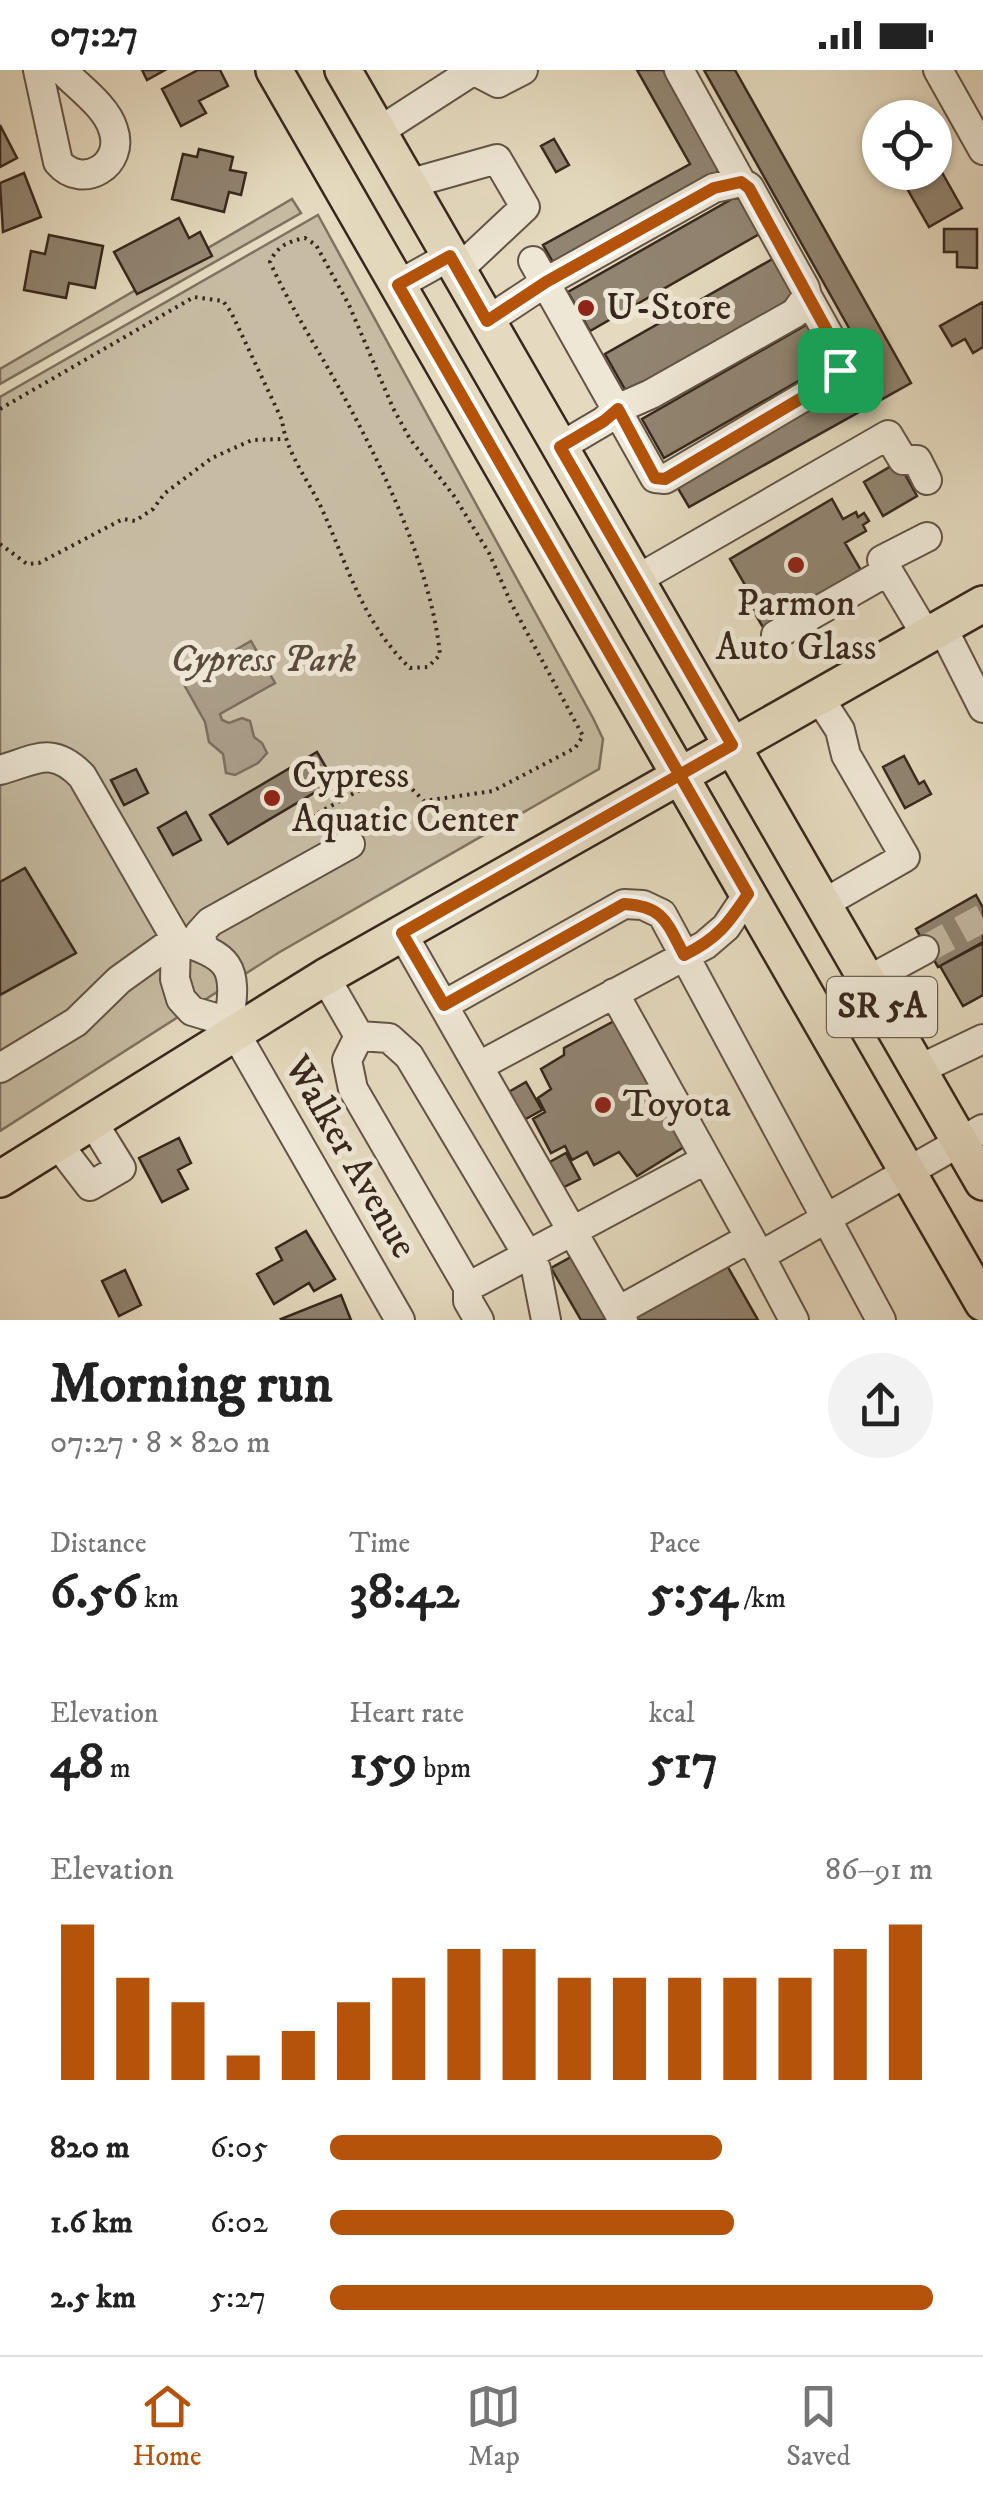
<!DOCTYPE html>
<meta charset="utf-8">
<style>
:root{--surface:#fff;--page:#f2f2f2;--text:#222;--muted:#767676;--line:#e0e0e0;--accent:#b45309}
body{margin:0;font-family:"IM FELL DW Pica",serif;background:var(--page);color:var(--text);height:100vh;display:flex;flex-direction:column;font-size:38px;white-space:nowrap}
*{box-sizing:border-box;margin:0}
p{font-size:32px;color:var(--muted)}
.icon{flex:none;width:55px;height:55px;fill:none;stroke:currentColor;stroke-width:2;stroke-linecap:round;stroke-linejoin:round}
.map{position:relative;height:1250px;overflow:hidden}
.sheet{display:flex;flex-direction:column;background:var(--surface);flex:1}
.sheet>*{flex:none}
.controls{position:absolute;left:862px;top:30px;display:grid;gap:20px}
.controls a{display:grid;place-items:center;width:90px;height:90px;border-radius:50%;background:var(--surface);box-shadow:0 2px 8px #0004;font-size:50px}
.pin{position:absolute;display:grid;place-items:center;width:85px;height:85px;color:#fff;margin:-42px;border-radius:20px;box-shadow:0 5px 15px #0006}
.round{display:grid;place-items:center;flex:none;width:105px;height:105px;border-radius:52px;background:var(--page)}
.head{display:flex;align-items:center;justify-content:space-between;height:170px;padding:0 50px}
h1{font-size:55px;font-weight:700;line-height:75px}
.stats{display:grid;grid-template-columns:repeat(3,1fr);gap:15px;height:170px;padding:10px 50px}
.stats div{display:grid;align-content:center}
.stats b{font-size:50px;font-weight:700}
.stats small{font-size:28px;font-weight:400}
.stats p{font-size:28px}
.chart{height:280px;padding:20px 50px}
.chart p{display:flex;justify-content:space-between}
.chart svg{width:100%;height:180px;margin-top:10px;stroke:var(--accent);stroke-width:6}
ul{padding:0 50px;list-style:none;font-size:32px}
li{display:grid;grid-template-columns:160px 120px 1fr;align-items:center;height:75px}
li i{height:25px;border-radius:12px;background:var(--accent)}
.status{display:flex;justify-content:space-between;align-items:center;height:70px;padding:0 50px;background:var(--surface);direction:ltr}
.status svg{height:28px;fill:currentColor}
.dock{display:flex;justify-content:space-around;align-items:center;height:140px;border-top:2px solid var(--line);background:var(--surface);font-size:28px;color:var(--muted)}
.dock a{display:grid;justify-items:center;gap:5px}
.dock .on{color:var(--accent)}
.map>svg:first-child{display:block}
.green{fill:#c7bca3;stroke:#7f7260;stroke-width:2.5}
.water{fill:#aa9d88;stroke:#7c6e5d;stroke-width:2.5}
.building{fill:#918471;stroke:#37271d;stroke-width:2.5}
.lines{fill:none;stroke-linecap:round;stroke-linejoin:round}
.minor-tunnel{stroke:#c2b69f;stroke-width:28;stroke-dasharray:28 14;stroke-linecap:butt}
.minor-casing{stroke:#625446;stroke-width:32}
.major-casing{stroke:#37271d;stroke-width:40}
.path{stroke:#37271d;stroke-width:4;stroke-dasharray:2.5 5;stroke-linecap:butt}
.minor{stroke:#eee7d5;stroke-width:28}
.major{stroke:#e5dabf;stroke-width:35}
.route-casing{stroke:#fff;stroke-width:20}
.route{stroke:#b45309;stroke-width:12}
.poi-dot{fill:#8f2418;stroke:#eee7d5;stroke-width:4}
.labels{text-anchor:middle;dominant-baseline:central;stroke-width:10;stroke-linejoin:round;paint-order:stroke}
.shield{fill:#eee7d5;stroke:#6e6154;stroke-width:2.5}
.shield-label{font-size:35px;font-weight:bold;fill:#37271d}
.poi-label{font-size:38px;fill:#37271d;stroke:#eee7d5;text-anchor:start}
.park-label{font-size:38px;font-style:italic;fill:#5b4c3e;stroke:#eee7d5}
.street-label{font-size:38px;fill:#37271d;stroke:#eee7d5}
</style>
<div class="status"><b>07:27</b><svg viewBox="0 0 49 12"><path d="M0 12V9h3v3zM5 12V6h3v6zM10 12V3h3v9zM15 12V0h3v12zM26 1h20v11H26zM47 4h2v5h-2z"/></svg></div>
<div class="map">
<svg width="983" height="1250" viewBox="0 0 983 1250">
<rect width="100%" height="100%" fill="#e5dabf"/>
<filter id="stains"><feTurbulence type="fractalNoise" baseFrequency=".002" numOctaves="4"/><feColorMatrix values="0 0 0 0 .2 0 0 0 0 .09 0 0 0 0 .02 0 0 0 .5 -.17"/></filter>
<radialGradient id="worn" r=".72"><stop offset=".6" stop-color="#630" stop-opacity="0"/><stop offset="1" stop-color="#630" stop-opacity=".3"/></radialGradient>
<path class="green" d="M292 129 301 143 0 314V299Z
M318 145 593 648 603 669 599 699 278 883 0 1061V327Z"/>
<path class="water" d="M251 571 275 613 220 644 222 650 229 653 242 648 250 651 254 667 262 673 267 683 258 693 235 705 226 703 223 684 209 672 205 652 182 611Z"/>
<path class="building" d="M142 0H165L147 10Z
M198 0H220L228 16 199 31 206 43 181 56 162 19Z
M637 0H663L719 101 554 194 543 175 690 94Z
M704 0H735L911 313 689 437 673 410 872 299Z
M0 55 17 88 0 97Z
M554 69 569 95 556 102 541 76Z
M199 79 233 87 230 100 246 103 241 125 229 122 224 142 172 129 183 84 197 87Z
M935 90 962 138 929 157 901 108 911 102H935Z
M24 103 41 147 3 162 0 113Z
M739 125 761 163 590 261 568 222Z
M179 148 189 168 200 162 212 186 137 224 114 182Z
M944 159H977V198L957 197V182H944Z
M49 165 103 176 95 218 69 213 66 228 24 220 31 181 45 184Z
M776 187 799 225 627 323 605 284Z
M983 232V277L973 283 965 269 952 276 940 256Z
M813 251 835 290 664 388 642 349Z
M898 392 917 426 883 446 864 412Z
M832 429 843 449 856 442 858 447 864 443 869 451 863 455 866 461 845 473 862 502 764 559 747 530 752 527 730 489Z
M317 682 334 711 228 774 210 745Z
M904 686 919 714 924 711 931 724 905 738 883 697Z
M136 699 148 723 124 735 111 710Z
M186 742 201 770 173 785 158 758Z
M25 798 76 883 0 925V812Z
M976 825 983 838V872L938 897 916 859Z
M983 873V925L963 936 940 896Z
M614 951 618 952 687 1075 637 1106 619 1082 594 1095 587 1082 572 1090 565 1076 551 1083 533 1049 545 1042 538 1028 551 1019 541 999 564 985V978Z
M526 1012 542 1040 522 1051 507 1023Z
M179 1068 191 1093 178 1100 188 1119 162 1132 139 1088Z
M566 1083 580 1109 562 1118 548 1093Z
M306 1161 335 1209 314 1221 309 1213 274 1234 257 1204 282 1190 276 1178Z
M571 1187 607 1250H581L551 1198Z
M725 1192 758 1250H637L633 1244Z
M125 1200 141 1235 119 1246 102 1211Z
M341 1225 351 1250H282L281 1249Z"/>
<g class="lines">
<path class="minor-tunnel" d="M924 880 983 848"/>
<g class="minor-casing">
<path id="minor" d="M38 0 58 92C82 121 126 95 113 59 106 36 78 17 62 0
M473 0 498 13 523 0
M679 0 741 112
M938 0 983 80
M378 62 474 0
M408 114 497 89 525 137 458 200
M533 191 655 408 665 409 827 313 840 300 842 289 807 226
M398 215 450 186
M487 251 546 212 714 118 741 112 749 117 805 218 807 226 795 243 651 324 617 339 604 351 560 377
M888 501 882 490 927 467
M636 510 888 365 903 390H917L927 410
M942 557 983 638
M776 565 888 501 926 565
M818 626 840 660 846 685 905 787 823 834
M0 700C34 691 51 674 82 706L176 869 175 909 181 929 192 941 229 952
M402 863 623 1250
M176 869C230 887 238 894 229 952L400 1250
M204 878 200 863 210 852 350 774
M325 907 359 966
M867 911 924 880
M614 923 760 1186 983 1059
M444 935 624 834 643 835 662 844 881 1250
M359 966 347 990 353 1019 468 1217 705 1090
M359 966 389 968 409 986 536 1199 546 1250
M479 996 705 875 726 857 748 824
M0 998 76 952 119 910 176 869
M918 1000 983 969
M57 1073 90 1116 121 1098 92 1051
M760 1186 794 1250
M468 1217V1231L479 1250
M618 1241 750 1168"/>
</g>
<g class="major-casing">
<path id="major" d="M274 0 983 1233
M343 0 983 1112
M0 1109 325 907 983 534"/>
</g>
<path class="path" d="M0 339 194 227 223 231 231 242 282 350C286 382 306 407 320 435 348 495 361 551 410 598L428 597 440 585C431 494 378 387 333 307 311 268 288 232 270 192 277 176 289 171 305 168L316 175 349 235 393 338 410 369 454 426 489 483 511 533 583 666 575 678 493 721 424 731 394 701 309 748
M0 474 27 494 39 493 123 449 135 451 153 439 165 423 212 388 252 370 284 369
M313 745 324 763"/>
<use href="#minor" class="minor"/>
<use href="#major" class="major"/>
</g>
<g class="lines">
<g class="route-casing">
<path id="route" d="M840 300 827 313 665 409 655 408 618 339 604 351 560 377 732 675C622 737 512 800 402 863L444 935 624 834C664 836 667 853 684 885 717 869 728 854 748 824L398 215 450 186 487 251 546 212 714 118 741 112 749 118 842 288 840 300"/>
</g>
<use href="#route" class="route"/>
</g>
<g class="poi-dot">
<circle cx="586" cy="238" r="10"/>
<circle cx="796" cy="495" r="10"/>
<circle cx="272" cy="728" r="10"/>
<circle cx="603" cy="1035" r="10"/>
</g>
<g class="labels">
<rect class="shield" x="827" y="907" width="110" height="60" rx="8"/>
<g class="shield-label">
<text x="882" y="937">SR 5A</text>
</g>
<g class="poi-label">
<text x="606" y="238">U-Store</text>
<text x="796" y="534" text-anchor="middle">Parmon<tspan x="796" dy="44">Auto Glass</tspan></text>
<text x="292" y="706">Cypress<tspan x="292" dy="44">Aquatic Center</tspan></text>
<text x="623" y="1035">Toyota</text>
</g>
<g class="park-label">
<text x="263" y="590">Cypress Park</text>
</g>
<g class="street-label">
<text transform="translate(350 1087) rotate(60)">Walker Avenue</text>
</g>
</g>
<rect width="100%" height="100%" filter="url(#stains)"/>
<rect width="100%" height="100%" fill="url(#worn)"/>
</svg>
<div class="controls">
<a><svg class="icon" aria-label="locate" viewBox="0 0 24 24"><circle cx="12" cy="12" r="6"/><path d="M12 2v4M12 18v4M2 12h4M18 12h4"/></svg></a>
</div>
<div class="pin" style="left:840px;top:300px;background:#1e9e55"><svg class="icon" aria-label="arrive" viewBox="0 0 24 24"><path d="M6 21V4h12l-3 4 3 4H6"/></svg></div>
</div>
<section class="sheet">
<div class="head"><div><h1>Morning run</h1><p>07:27 · 8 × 820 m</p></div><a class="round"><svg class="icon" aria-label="share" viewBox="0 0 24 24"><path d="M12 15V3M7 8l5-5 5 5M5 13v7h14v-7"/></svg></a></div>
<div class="stats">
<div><p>Distance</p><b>6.56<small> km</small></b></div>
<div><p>Time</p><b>38:42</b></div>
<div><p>Pace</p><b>5:54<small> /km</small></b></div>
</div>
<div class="stats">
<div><p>Elevation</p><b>48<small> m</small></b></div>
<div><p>Heart rate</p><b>159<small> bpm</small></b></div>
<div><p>kcal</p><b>517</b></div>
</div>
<div class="chart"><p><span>Elevation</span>86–91 m</p>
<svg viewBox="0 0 160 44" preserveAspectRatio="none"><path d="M5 44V6M15 44V19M25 44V25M35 44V38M45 44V32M55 44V25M65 44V19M75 44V12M85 44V12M95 44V19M105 44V19M115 44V19M125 44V19M135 44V19M145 44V12M155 44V6"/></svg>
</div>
<ul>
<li><b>820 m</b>6:05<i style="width:65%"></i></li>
<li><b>1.6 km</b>6:02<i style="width:67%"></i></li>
<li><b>2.5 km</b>5:27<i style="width:100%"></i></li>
</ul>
</section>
<nav class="dock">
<a class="on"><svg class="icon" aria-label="home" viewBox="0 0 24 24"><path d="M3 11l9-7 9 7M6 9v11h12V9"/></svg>Home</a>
<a><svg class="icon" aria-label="map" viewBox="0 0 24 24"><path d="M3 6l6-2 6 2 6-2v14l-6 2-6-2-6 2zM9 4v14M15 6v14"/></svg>Map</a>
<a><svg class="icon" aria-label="saved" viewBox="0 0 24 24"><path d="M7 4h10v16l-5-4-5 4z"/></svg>Saved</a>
</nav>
